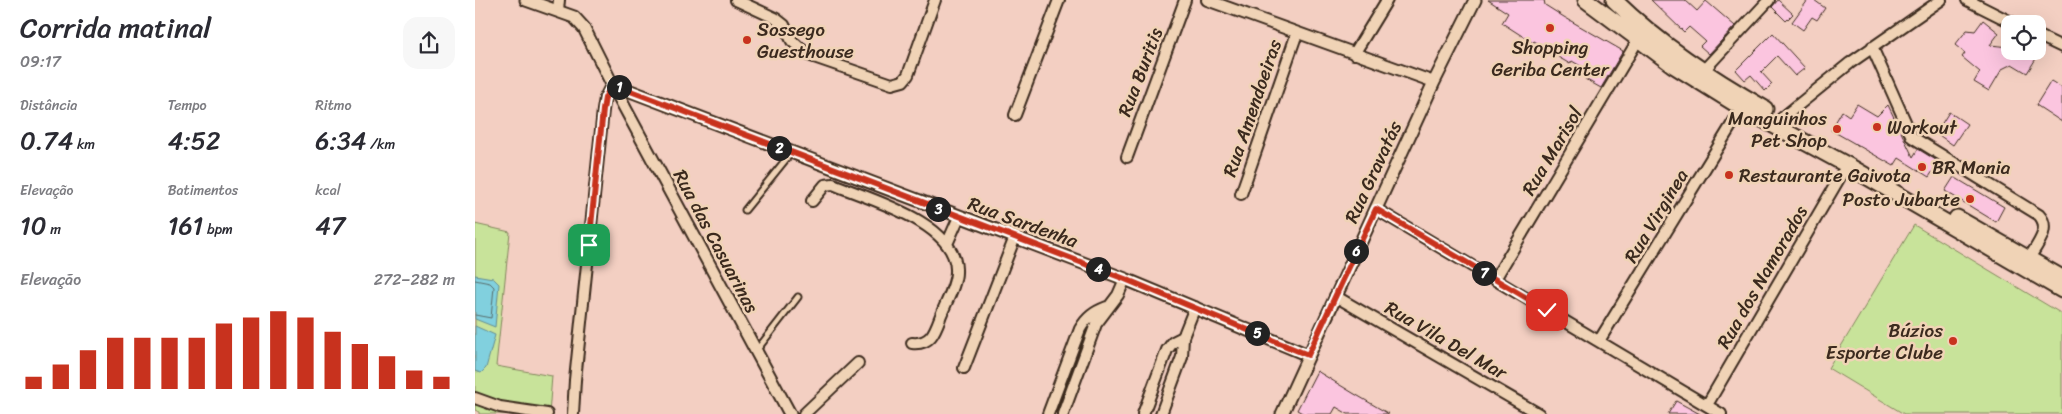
<!DOCTYPE html>
<html lang="pt">
<meta charset="utf-8">
<style>
:root{--surface:#fff;--page:#f7f7f7;--text:#2b2b33;--muted:#7c7c81;--accent:#c8321e}
body{margin:0;font-family:Sriracha,sans-serif;background:var(--page);color:var(--text);height:100vh;display:flex;flex-direction:column;font-size:19px;white-space:nowrap}
*{box-sizing:border-box;margin:0}
p{font-size:16px;color:var(--muted)}
.icon{flex:none;width:28px;height:28px;fill:none;stroke:currentColor;stroke-width:2;stroke-linecap:round;stroke-linejoin:round}
.map{position:relative;flex:1;overflow:hidden}
.details{display:flex;flex-direction:column;background:var(--surface);width:475px}
.details>*{flex:none}
.controls{position:absolute;left:1526px;top:15px;display:grid;gap:10px}
.controls a{display:grid;place-items:center;width:45px;height:45px;border-radius:10px;background:var(--surface);box-shadow:0 5px 20px #0002;font-size:25px}
.pin{position:absolute;display:grid;place-items:center;width:42px;height:42px;color:#fff;margin:-21px;border-radius:10px;box-shadow:0 2px 8px #0006}
.km{position:absolute;width:25px;height:25px;margin:-12px;border-radius:50%;background:#222;color:#fff;font-size:14px;line-height:25px;text-align:center}
.round{display:grid;place-items:center;flex:none;width:52px;height:52px;border-radius:15px;background:var(--page)}
.overview{display:flex;align-items:center;justify-content:space-between;height:85px;padding:0 20px}
h1{font-size:28px;font-weight:600;line-height:38px}
.metrics{display:grid;grid-template-columns:repeat(3,1fr);gap:8px;height:85px;padding:5px 20px}
.metrics div{display:grid;align-content:center}
.metrics b{font-size:25px;font-weight:600}
.metrics small{font-size:14px;font-weight:400}
.metrics p{font-size:14px}
.chart{height:140px;padding:10px 20px}
.chart p{display:flex;justify-content:space-between}
.chart svg{width:100%;height:90px;margin-top:5px;stroke:var(--accent);stroke-width:6}
main{display:flex;flex:1;min-height:0}
.map>svg:first-child{display:block}
.green{fill:#c8e39a;stroke:#82865c}
.water{fill:#81d0de;stroke:#658e91}
.lines{fill:none;stroke-linecap:round;stroke-linejoin:round}
.shore{stroke:#576c6b;stroke-width:1}
.building{fill:#fbc5df;stroke:#3b2a1e}
.service-casing{stroke:#3b2a1e;stroke-width:9}
.minor-casing{stroke:#3b2a1e;stroke-width:14}
.tertiary-casing{stroke:#3b2a1e;stroke-width:15}
.primary-casing{stroke:#3b2a1e;stroke-width:19}
.service{stroke:#f0d3b6;stroke-width:5}
.minor{stroke:#f0d3b6;stroke-width:10}
.tertiary{stroke:#f0d3b6;stroke-width:11}
.primary{stroke:#f0d3b6;stroke-width:15}
.route-casing{stroke:#fff;stroke-width:10}
.route{stroke:#c8321e;stroke-width:6}
.poi-dot{fill:#c8321e;stroke:#f0d3b6;stroke-width:2}
.labels{text-anchor:middle;dominant-baseline:central;stroke-width:5;stroke-linejoin:round;paint-order:stroke}
.poi-label{font-size:19px;fill:#3b2a1e;stroke:#f0d3b6;text-anchor:start}
.street-label{font-size:19px;fill:#3b2a1e;stroke:#f0d3b6}
</style>
<main>
<section class="details">
<div class="overview"><div><h1>Corrida matinal</h1><p>09:17</p></div><a class="round"><svg class="icon" aria-label="share" viewBox="0 0 24 24"><path d="M12 15V3M7 8l5-5 5 5M5 13v7h14v-7"/></svg></a></div>
<div class="metrics">
<div><p>Distância</p><b>0.74<small> km</small></b></div>
<div><p>Tempo</p><b>4:52</b></div>
<div><p>Ritmo</p><b>6:34<small> /km</small></b></div>
</div>
<div class="metrics">
<div><p>Elevação</p><b>10<small> m</small></b></div>
<div><p>Batimentos</p><b>161<small> bpm</small></b></div>
<div><p>kcal</p><b>47</b></div>
</div>
<div class="chart"><p><span>Elevação</span>272–282 m</p>
<svg viewBox="0 0 160 44" preserveAspectRatio="none"><path d="M5 44V38M15 44V32M25 44V25M35 44V19M45 44V19M55 44V19M65 44V19M75 44V12M85 44V9M95 44V6M105 44V9M115 44V16M125 44V22M135 44V28M145 44V35M155 44V38"/></svg>
</div>
</section>
<div class="map">
<svg width="1587" height="414" viewBox="0 0 1587 414">
<rect width="100%" height="100%" fill="#f3cfc2"/>
<filter id="ink" filterUnits="userSpaceOnUse"><feTurbulence type="fractalNoise" baseFrequency=".02" numOctaves="2"/><feDisplacementMap in="SourceGraphic" scale="10" xChannelSelector="R" yChannelSelector="G"/><feConvolveMatrix kernelMatrix="1 2 1 2 8 2 1 2 1" color-interpolation-filters="sRGB"/></filter>
<g filter="url(#ink)">
<path class="green" d="M0 224 35 232 21 366 77 376 74 414H4V412L0 410Z
M1439 225 1587 314V414H1429L1353 368Z"/>
<path class="water" d="M0 275 18 278 24 284 20 327 0 319Z
M0 326 20 335 11 368 6 373 0 371Z"/>
<g class="lines">
<path class="shore" d="M0 280 15 283 19 287 16 318 0 315"/>
</g>
<path class="building" d="M1013 0H1069L1070 5 1089 17 1148 51 1126 88 1110 79 1114 71 1097 61 1095 64 1083 57 1085 54 1070 45 1069 47 1059 41 1058 43 1027 23 1033 13Z
M1176 0H1210L1222 11 1231 1 1260 26 1234 54 1225 46 1230 41 1214 27 1209 32Z
M1303 0 1318 14 1311 21 1297 7Z
M1333 0H1339L1350 8 1342 20 1337 17 1328 30 1317 22Z
M1508 20 1524 33 1515 45 1535 47V51H1553L1562 57 1552 73 1537 64 1527 69 1514 91 1499 82 1505 72 1487 57 1490 53 1480 45 1492 30 1500 31Z
M1298 33 1330 68 1320 76 1302 56 1286 72 1297 84 1290 91 1276 75 1270 80 1261 70Z
M1576 81 1587 88V122L1561 105Z
M1382 104 1402 116 1413 105 1438 157 1443 149 1464 162 1454 177 1424 158 1419 166 1356 130 1367 111 1374 116Z
M1474 112 1492 124 1478 145 1461 133Z
M1479 177 1529 207 1521 222 1470 191Z
M842 371 878 393 914 414H873L861 407 857 414H829L822 410Z
M1201 401 1225 414H1193Z"/>
<g class="lines">
<g class="service-casing">
<path id="service" d="M270 210 316 153
M281 351 323 297"/>
</g>
<g class="minor-casing">
<path id="minor" d="M261 0 300 18 309 25 317 41 333 55 417 84 428 81 433 75 460 0
M732 0 959 82
M1492 0 1540 24
M83 10 84 0
M1562 35 1587 47
M1397 47 1437 137 1564 215C1577 229 1561 246 1553 260
M879 54 912 0
M1228 71 1294 0
M540 115 584 0
M1306 119 1375 63 1466 0
M652 157 710 0
M766 194 822 33
M337 201 350 185 358 184C393 199 480 222 481 269 482 284 471 302 466 315 460 331 456 345 437 343
M901 209 1246 414
M472 244 484 217
M1020 279 1163 40
M860 296 1064 414
M1124 341 1267 108
M489 368 540 237
M0 398 25 407 72 414
M1232 405 1372 165
M98 414 100 380 128 110 130 98 137 84
M329 414 383 363
M573 414 605 329C612 317 619 312 632 307
M588 414 621 324 643 295 650 279
M668 414 692 350 698 342 708 337
M686 414 707 357 708 337 720 307"/>
</g>
<g class="tertiary-casing">
<path id="tertiary" d="M51 0 99 17 109 28 137 84 315 414
M137 84 650 279 833 355
M807 414 959 82 1000 0"/>
</g>
<g class="primary-casing">
<path id="primary" d="M1111 0 1198 65 1267 108 1372 165 1587 290
M1139 0C1184 44 1236 78 1290 109
M1482 218 1587 278"/>
</g>
<use href="#service" class="service"/>
<use href="#minor" class="minor"/>
<use href="#tertiary" class="tertiary"/>
<use href="#primary" class="primary"/>
</g>
</g>
<g class="lines" filter="url(#ink)">
<g class="route-casing">
<path id="route" d="M114 245 128 110 130 98 137 84 650 279 833 355 901 209 1072 310"/>
</g>
<use href="#route" class="route"/>
</g>
<g class="poi-dot">
<circle cx="1075" cy="28" r="5"/>
<circle cx="272" cy="40" r="5"/>
<circle cx="1402" cy="127" r="5"/>
<circle cx="1362" cy="129" r="5"/>
<circle cx="1447" cy="167" r="5"/>
<circle cx="1254" cy="175" r="5"/>
<circle cx="1495" cy="199" r="5"/>
<circle cx="1478" cy="341" r="5"/>
</g>
<g class="labels">
<g class="poi-label">
<text x="282" y="29">Sossego<tspan x="282" dy="22">Guesthouse</tspan></text>
<text x="1075" y="47" text-anchor="middle">Shopping<tspan x="1075" dy="22">Geriba Center</tspan></text>
<text x="1352" y="118" text-anchor="end">Manguinhos<tspan x="1352" dy="22">Pet Shop</tspan></text>
<text x="1412" y="127">Workout</text>
<text x="1457" y="167">BR Mania</text>
<text x="1264" y="175">Restaurante Gaivota</text>
<text x="1485" y="199" text-anchor="end">Posto Jubarte</text>
<text x="1468" y="330" text-anchor="end">Búzios<tspan x="1468" dy="22">Esporte Clube</tspan></text>
</g>
<g class="street-label">
<text transform="translate(665 72) rotate(-69)">Rua Buritis</text>
<text transform="translate(777 108) rotate(-71)">Rua Amendoeiras</text>
<text transform="translate(1077 151) rotate(-59)">Rua Marisol</text>
<text transform="translate(898 172) rotate(-65)">Rua Gravatás</text>
<text transform="translate(1181 216) rotate(-59)">Rua Virginea</text>
<text transform="translate(548 222) rotate(20)">Rua Sardenha</text>
<text transform="translate(241 241) rotate(62)">Rua das Casuarinas</text>
<text transform="translate(1287 277) rotate(-60)">Rua dos Namorados</text>
<text transform="translate(971 340) rotate(30)">Rua Vila Del Mar</text>
</g>
</g>
</svg>
<div class="controls">
<a><svg class="icon" aria-label="locate" viewBox="0 0 24 24"><circle cx="12" cy="12" r="6"/><path d="M12 2v4M12 18v4M2 12h4M18 12h4"/></svg></a>
</div>
<div class="pin" style="left:114px;top:245px;background:#1e9e55"><svg class="icon" aria-label="arrive" viewBox="0 0 24 24"><path d="M6 21V4h12l-3 4 3 4H6"/></svg></div>
<div class="pin" style="left:1072px;top:310px;background:#d93025"><svg class="icon" aria-label="check" viewBox="0 0 24 24"><path d="M5 12l5 5 9-10"/></svg></div>
<b class="km" style="left:144px;top:87px">1</b>
<b class="km" style="left:304px;top:148px">2</b>
<b class="km" style="left:463px;top:209px">3</b>
<b class="km" style="left:623px;top:269px">4</b>
<b class="km" style="left:782px;top:333px">5</b>
<b class="km" style="left:881px;top:251px">6</b>
<b class="km" style="left:1009px;top:273px">7</b>
</div>
</main>
